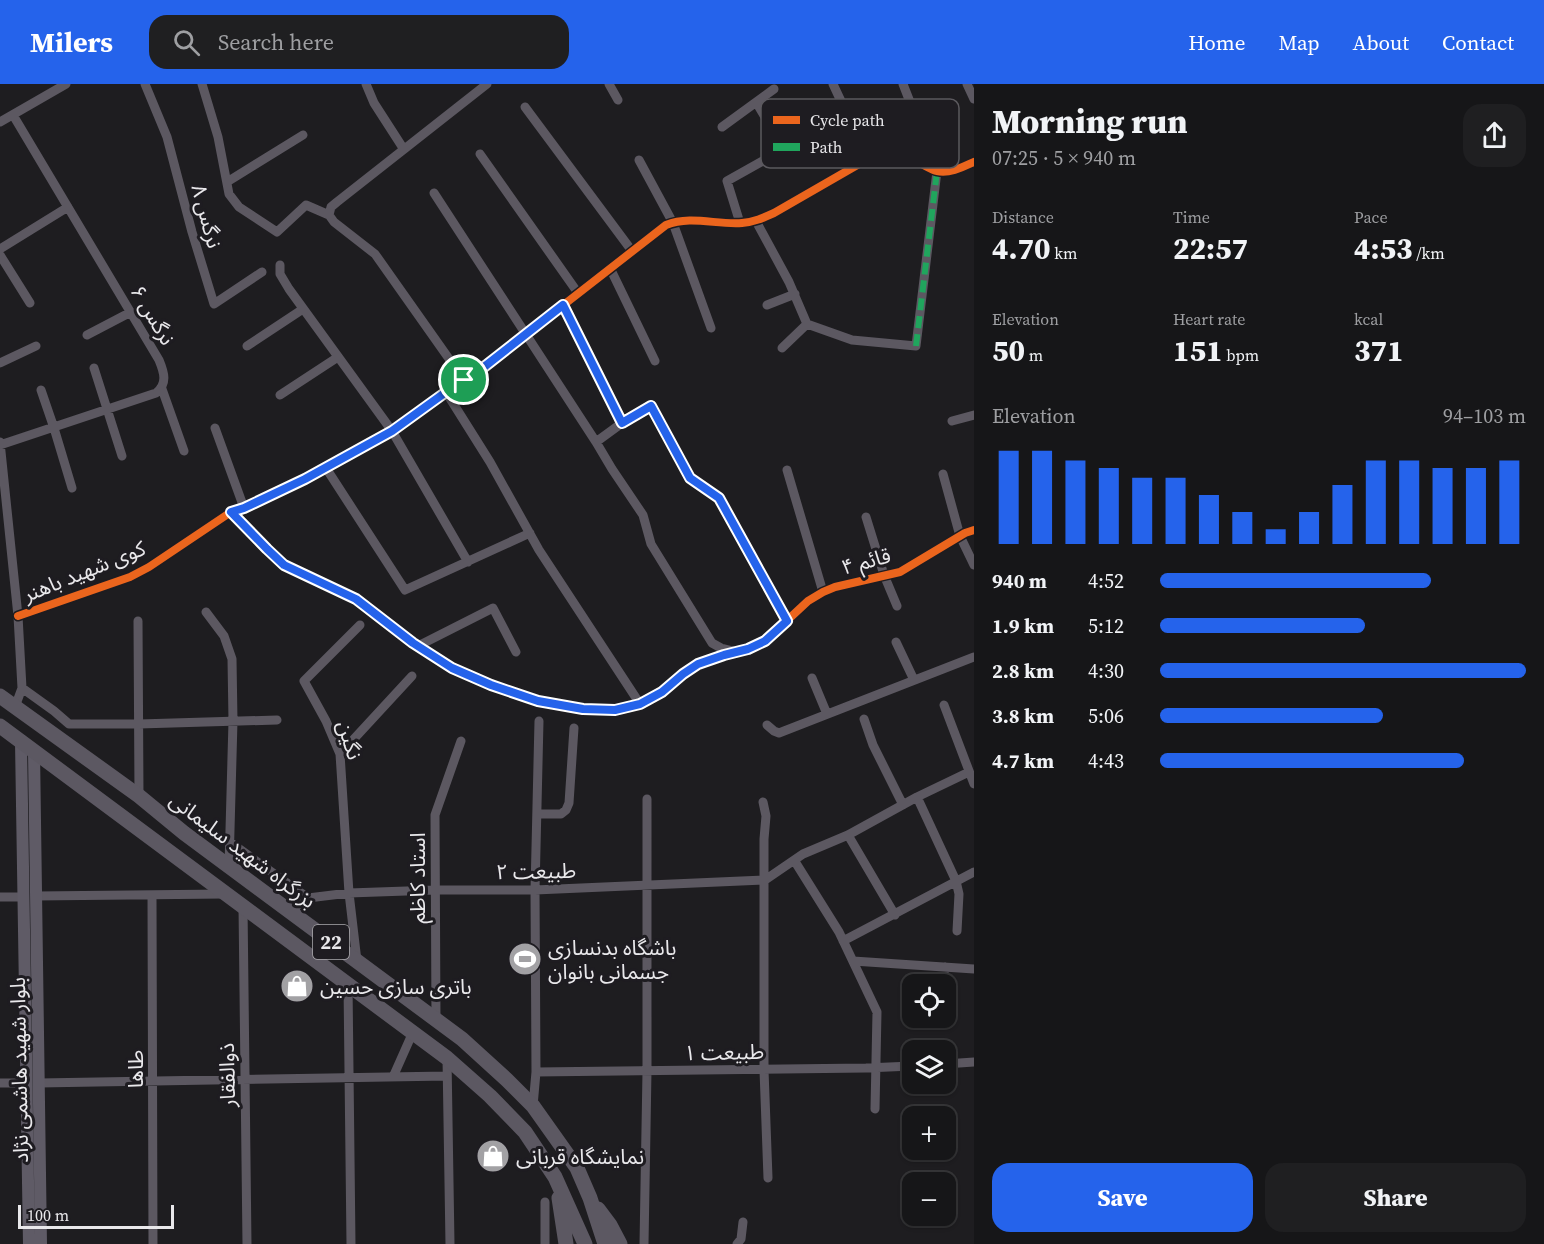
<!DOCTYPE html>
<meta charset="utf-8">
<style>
:root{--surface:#161618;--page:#1f1f21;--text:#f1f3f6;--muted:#9e9fa2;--line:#353537;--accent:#2563eb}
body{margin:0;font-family:"Source Serif 4","Noto Sans Arabic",serif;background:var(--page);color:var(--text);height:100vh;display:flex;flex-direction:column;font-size:22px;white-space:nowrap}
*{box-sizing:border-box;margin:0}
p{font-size:20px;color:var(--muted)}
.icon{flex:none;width:33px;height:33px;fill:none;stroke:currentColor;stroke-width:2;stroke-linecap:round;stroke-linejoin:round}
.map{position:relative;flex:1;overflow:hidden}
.details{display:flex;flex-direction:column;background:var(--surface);width:570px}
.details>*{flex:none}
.controls{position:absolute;left:902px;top:890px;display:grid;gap:12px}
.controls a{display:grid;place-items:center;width:54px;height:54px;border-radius:12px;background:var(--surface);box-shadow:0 2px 4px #0004,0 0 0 2px var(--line);font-size:30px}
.scale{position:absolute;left:18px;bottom:15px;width:156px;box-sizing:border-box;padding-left:6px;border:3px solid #e9e8eb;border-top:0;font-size:16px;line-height:21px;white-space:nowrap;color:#e9e8eb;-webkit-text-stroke:4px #1e1c21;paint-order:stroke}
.pin{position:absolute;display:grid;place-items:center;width:51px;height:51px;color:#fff;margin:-26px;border:3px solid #fff;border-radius:50%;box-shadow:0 2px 6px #0007}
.round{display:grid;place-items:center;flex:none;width:63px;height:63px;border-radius:18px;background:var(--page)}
.headline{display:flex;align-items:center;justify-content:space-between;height:102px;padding:0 18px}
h1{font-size:33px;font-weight:800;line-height:45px}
.figures{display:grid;grid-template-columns:repeat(3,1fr);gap:9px;height:102px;padding:6px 18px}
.figures div{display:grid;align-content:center}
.figures b{font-size:30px;font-weight:800}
.figures small{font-size:16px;font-weight:400}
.figures p{font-size:16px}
.chart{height:168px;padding:12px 18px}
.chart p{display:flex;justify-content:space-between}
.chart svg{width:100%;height:108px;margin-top:6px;stroke:var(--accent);stroke-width:6}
.action{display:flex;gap:12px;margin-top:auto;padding:12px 18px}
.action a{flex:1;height:69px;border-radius:18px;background:var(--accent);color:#fff;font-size:24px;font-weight:800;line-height:69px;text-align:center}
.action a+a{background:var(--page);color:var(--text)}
ul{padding:0 18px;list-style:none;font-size:20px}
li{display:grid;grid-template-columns:96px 72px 1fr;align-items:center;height:45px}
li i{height:15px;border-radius:8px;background:var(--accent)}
header{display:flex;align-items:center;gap:36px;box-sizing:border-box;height:84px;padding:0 30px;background:var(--accent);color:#fff}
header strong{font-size:28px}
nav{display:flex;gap:33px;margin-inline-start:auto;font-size:21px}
.search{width:420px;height:54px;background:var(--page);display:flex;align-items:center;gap:15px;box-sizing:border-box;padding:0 21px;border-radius:18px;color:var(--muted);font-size:22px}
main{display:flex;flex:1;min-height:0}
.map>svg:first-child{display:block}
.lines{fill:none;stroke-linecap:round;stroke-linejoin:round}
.minor{stroke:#5c5861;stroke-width:9}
.secondary{stroke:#5f5b66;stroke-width:12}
.trunk{stroke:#5c5862;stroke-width:15}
.quiet{stroke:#20a55d;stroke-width:6;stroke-dasharray:12 6;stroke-linecap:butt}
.cycleway-casing{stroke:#1e1c21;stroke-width:11}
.cycleway{stroke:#eb651d;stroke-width:8}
.route-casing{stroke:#fff;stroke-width:12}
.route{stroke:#2563eb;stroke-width:8}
.labels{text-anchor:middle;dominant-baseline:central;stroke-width:6;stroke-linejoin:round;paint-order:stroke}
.shield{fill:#1e1c21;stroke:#acabae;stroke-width:1.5}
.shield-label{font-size:20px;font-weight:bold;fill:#e9e8eb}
.street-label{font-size:21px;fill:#e9e8eb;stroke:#1e1c21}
.poi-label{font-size:21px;fill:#e9e8eb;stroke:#1e1c21;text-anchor:start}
.key{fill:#1e1c21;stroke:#5b595e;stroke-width:1.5}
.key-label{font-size:16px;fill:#e9e8eb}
</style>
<header>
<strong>Milers</strong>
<div class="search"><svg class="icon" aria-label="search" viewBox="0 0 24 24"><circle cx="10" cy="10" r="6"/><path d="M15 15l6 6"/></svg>Search here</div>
<nav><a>Home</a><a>Map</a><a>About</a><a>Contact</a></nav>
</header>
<main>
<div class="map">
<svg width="974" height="1160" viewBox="0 0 974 1160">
<rect width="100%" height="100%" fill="#1e1d20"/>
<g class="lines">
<path class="minor" d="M145 0 167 53 192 148 214 220 262 188
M202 0 218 53 229 110 239 123 277 148 306 121 329 131
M366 0 374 19 403 64
M609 0 618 16
M833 0 868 75
M967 0 974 15
M525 23 632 167
M0 38 66 0
M722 43 774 5
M480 70 578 209
M639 76 673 139 711 244
M227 98 303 51
M434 109 596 358
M756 137 789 198 807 240 852 256 916 262 937 87 903 0
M740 139 727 97 784 65 756 18
M0 165 68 123
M0 171 30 219
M280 181V190L289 205 392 347 468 478
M610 184 655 277
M563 221 622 339
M767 221 795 210
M87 251 131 228
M247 262 303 225
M782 264 807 240
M0 279 36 262
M94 284 122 372
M464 296 375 170 334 138 329 131 331 123 337 118 487 0
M162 305 184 367
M41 306 54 344 72 404
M446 308 490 378 539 466 640 620
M280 311 338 273
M952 337 974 331
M215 344 244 424
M0 358 18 532 22 604 15 623
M0 361 156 309C168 300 164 288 159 276L13 31
M326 384 405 506 530 449
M787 386 823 508
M943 390 960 452 974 481
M231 428 267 465 284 481 356 515 413 559 452 584 491 601 538 617 583 625 615 626 640 620 662 608 683 590 698 580 724 571 749 565 765 557 808 517 823 508 835 503 900 488 965 449 974 446
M866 433 884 491 897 522
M206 528 224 552 232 575 233 637 229 782
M18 532 130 493 149 483 231 428 244 424 305 395 392 347 446 308 484 283 666 141C691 131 716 141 742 139 754 138 763 134 774 129L873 72C892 69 902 71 919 79 925 81 931 86 937 87 949 90 963 83 974 78
M138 537 139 712
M896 558 914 596
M418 562 493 524 516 568
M733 567 721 564 712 559 651 460 643 431 612 385 596 358 622 339 651 322 690 394 719 414 741 456 787 537
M812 594 827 630
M22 604 54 627 69 640H139L277 636
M944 621 974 700
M864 635 873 661 903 721
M767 641 774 647 779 649 974 573
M340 670 412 592
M917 713 956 797 959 810 957 847
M763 718 766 732 764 755V986L768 1094
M538 730H561L566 726 569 719 574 644
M848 751 895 831
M231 759 308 814
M794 776 839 848 877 928 875 1025
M765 796 803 770 848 751 917 713 969 688
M152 811 153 1160
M36 812 224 810
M0 813H24
M243 822 247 1160
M290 827 308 814 349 809 435 806H535L765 796
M843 857 974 788
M357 877 349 809 340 670 326 637 304 597 360 541
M853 877 974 885
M348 900 351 1160
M942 900 945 883
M436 936 435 731 461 657
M447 974 450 1160
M945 980 974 978
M536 988 866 984 912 982
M393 993 413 948
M0 999H26
M39 999 447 992
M533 1022 536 988 535 806 539 637
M545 1118V1160
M644 1160 647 987V715
M737 1160 741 1155 743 1138"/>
<path class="secondary" d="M21 658 29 1160
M34 667 41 1160"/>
<path class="trunk" d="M0 612 139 712 184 749 462 955 507 996 533 1022 577 1084 590 1114 605 1160
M0 642 447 974 490 1012 525 1048 555 1093 585 1160
M559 1114 566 1160
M598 1125 610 1141 620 1160"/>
<path class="quiet" d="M916 262 937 87"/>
<g class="cycleway-casing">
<path id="cycleway" d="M231 428 267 465 284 481 356 515 413 559 452 584 491 601 538 617 583 625 615 626 640 620 662 608 683 590 698 580 724 571 749 565 765 557 808 517 823 508 835 503 900 488 965 449 974 446
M18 532 130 493 149 483 231 428 244 424 305 395 392 347 446 308 484 283 666 141C691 131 716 141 742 139 754 138 763 134 774 129L873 72C892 69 902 71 919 79 925 81 931 86 937 87 949 90 963 83 974 78"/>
</g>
<use href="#cycleway" class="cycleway"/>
</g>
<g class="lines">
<g class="route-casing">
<path id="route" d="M563 221 622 339 651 322 690 394 719 414 787 537 765 557 748 565 724 571 698 580 683 590 662 608 640 620 615 626 583 625 538 617 491 601 452 584 413 559 356 515 284 481 267 465 231 428 244 424 305 395 392 347 446 308 484 283Z"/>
</g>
<use href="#route" class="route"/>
</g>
<defs>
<g id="stadium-disc" transform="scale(1.725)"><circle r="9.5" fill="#a2a1a4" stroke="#1e1c21"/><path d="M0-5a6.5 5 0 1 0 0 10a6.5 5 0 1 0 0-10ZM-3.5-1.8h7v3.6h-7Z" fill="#fff"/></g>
<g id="shop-disc" transform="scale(1.725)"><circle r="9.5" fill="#a2a1a4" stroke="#1e1c21"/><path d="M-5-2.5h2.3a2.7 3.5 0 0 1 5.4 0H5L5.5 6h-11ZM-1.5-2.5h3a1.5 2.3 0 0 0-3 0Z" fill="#fff"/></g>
</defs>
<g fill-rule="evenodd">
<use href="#stadium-disc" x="525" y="875"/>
<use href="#shop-disc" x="297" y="902"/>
<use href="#shop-disc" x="493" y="1072"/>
</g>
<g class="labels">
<rect class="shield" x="313" y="841" width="36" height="34" rx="4.5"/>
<g class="shield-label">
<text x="331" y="858">22</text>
</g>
<g class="street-label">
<text transform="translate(207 132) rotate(75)">نرگس ۸</text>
<text transform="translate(153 231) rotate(59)">نرگس ۶</text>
<text transform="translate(866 477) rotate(-15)">قائم ۴</text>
<text transform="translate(84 487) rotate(-22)">کوی شهید باهنر</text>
<text transform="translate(350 656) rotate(73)">نگین</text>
<text transform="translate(243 766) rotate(37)">بزرگراه شهید سلیمانی</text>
<text transform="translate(536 787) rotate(-1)">طبیعت ۲</text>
<text transform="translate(417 794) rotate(-90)">استاد کاظم</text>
<text transform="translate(724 968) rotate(-1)">طبیعت ۱</text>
<text transform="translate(135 985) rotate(-90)">طاها</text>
<text transform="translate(19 986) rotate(-91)">بلوار شهید هاشمی نژاد</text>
<text transform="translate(227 991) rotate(-91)">ذوالفقار</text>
</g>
<g class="poi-label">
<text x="548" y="863">باشگاه بدنسازی<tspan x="548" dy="24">جسمانی بانوان</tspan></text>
<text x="320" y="902">باتری سازی حسین</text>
<text x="516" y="1072">نمایشگاه قربانی</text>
</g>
</g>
<rect x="761" y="15" width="198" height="69" rx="9" class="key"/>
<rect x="773" y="32" width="27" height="8" fill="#eb651d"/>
<rect x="773" y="59" width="27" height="8" fill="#20a55d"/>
<g class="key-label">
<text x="810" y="42">Cycle path</text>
<text x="810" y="69">Path</text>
</g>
</svg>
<div class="controls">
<a><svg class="icon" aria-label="locate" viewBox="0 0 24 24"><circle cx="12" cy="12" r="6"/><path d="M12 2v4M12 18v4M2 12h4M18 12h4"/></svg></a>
<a><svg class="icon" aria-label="layers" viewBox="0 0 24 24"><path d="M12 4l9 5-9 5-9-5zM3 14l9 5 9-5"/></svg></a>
<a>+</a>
<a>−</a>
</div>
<div class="scale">100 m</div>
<div class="pin" style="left:464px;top:296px;background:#1e9e55"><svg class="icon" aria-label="arrive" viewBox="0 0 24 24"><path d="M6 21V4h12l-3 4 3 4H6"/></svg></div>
</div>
<section class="details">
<div class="headline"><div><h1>Morning run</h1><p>07:25 · 5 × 940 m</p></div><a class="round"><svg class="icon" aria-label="share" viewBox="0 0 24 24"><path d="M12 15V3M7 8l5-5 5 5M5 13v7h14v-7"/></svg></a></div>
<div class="figures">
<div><p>Distance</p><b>4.70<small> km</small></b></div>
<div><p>Time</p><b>22:57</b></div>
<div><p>Pace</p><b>4:53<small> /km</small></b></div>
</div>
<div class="figures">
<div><p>Elevation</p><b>50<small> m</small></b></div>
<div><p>Heart rate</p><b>151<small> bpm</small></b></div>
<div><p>kcal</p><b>371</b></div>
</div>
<div class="chart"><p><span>Elevation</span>94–103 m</p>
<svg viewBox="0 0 160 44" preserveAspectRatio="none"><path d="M5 44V6M15 44V6M25 44V10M35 44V13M45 44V17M55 44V17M65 44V24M75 44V31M85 44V38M95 44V31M105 44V20M115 44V10M125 44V10M135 44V13M145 44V13M155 44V10"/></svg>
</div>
<ul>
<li><b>940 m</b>4:52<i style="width:74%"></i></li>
<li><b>1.9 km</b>5:12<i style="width:56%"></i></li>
<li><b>2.8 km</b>4:30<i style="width:100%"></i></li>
<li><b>3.8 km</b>5:06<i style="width:61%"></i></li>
<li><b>4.7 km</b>4:43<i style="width:83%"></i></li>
</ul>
<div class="action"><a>Save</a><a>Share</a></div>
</section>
</main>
